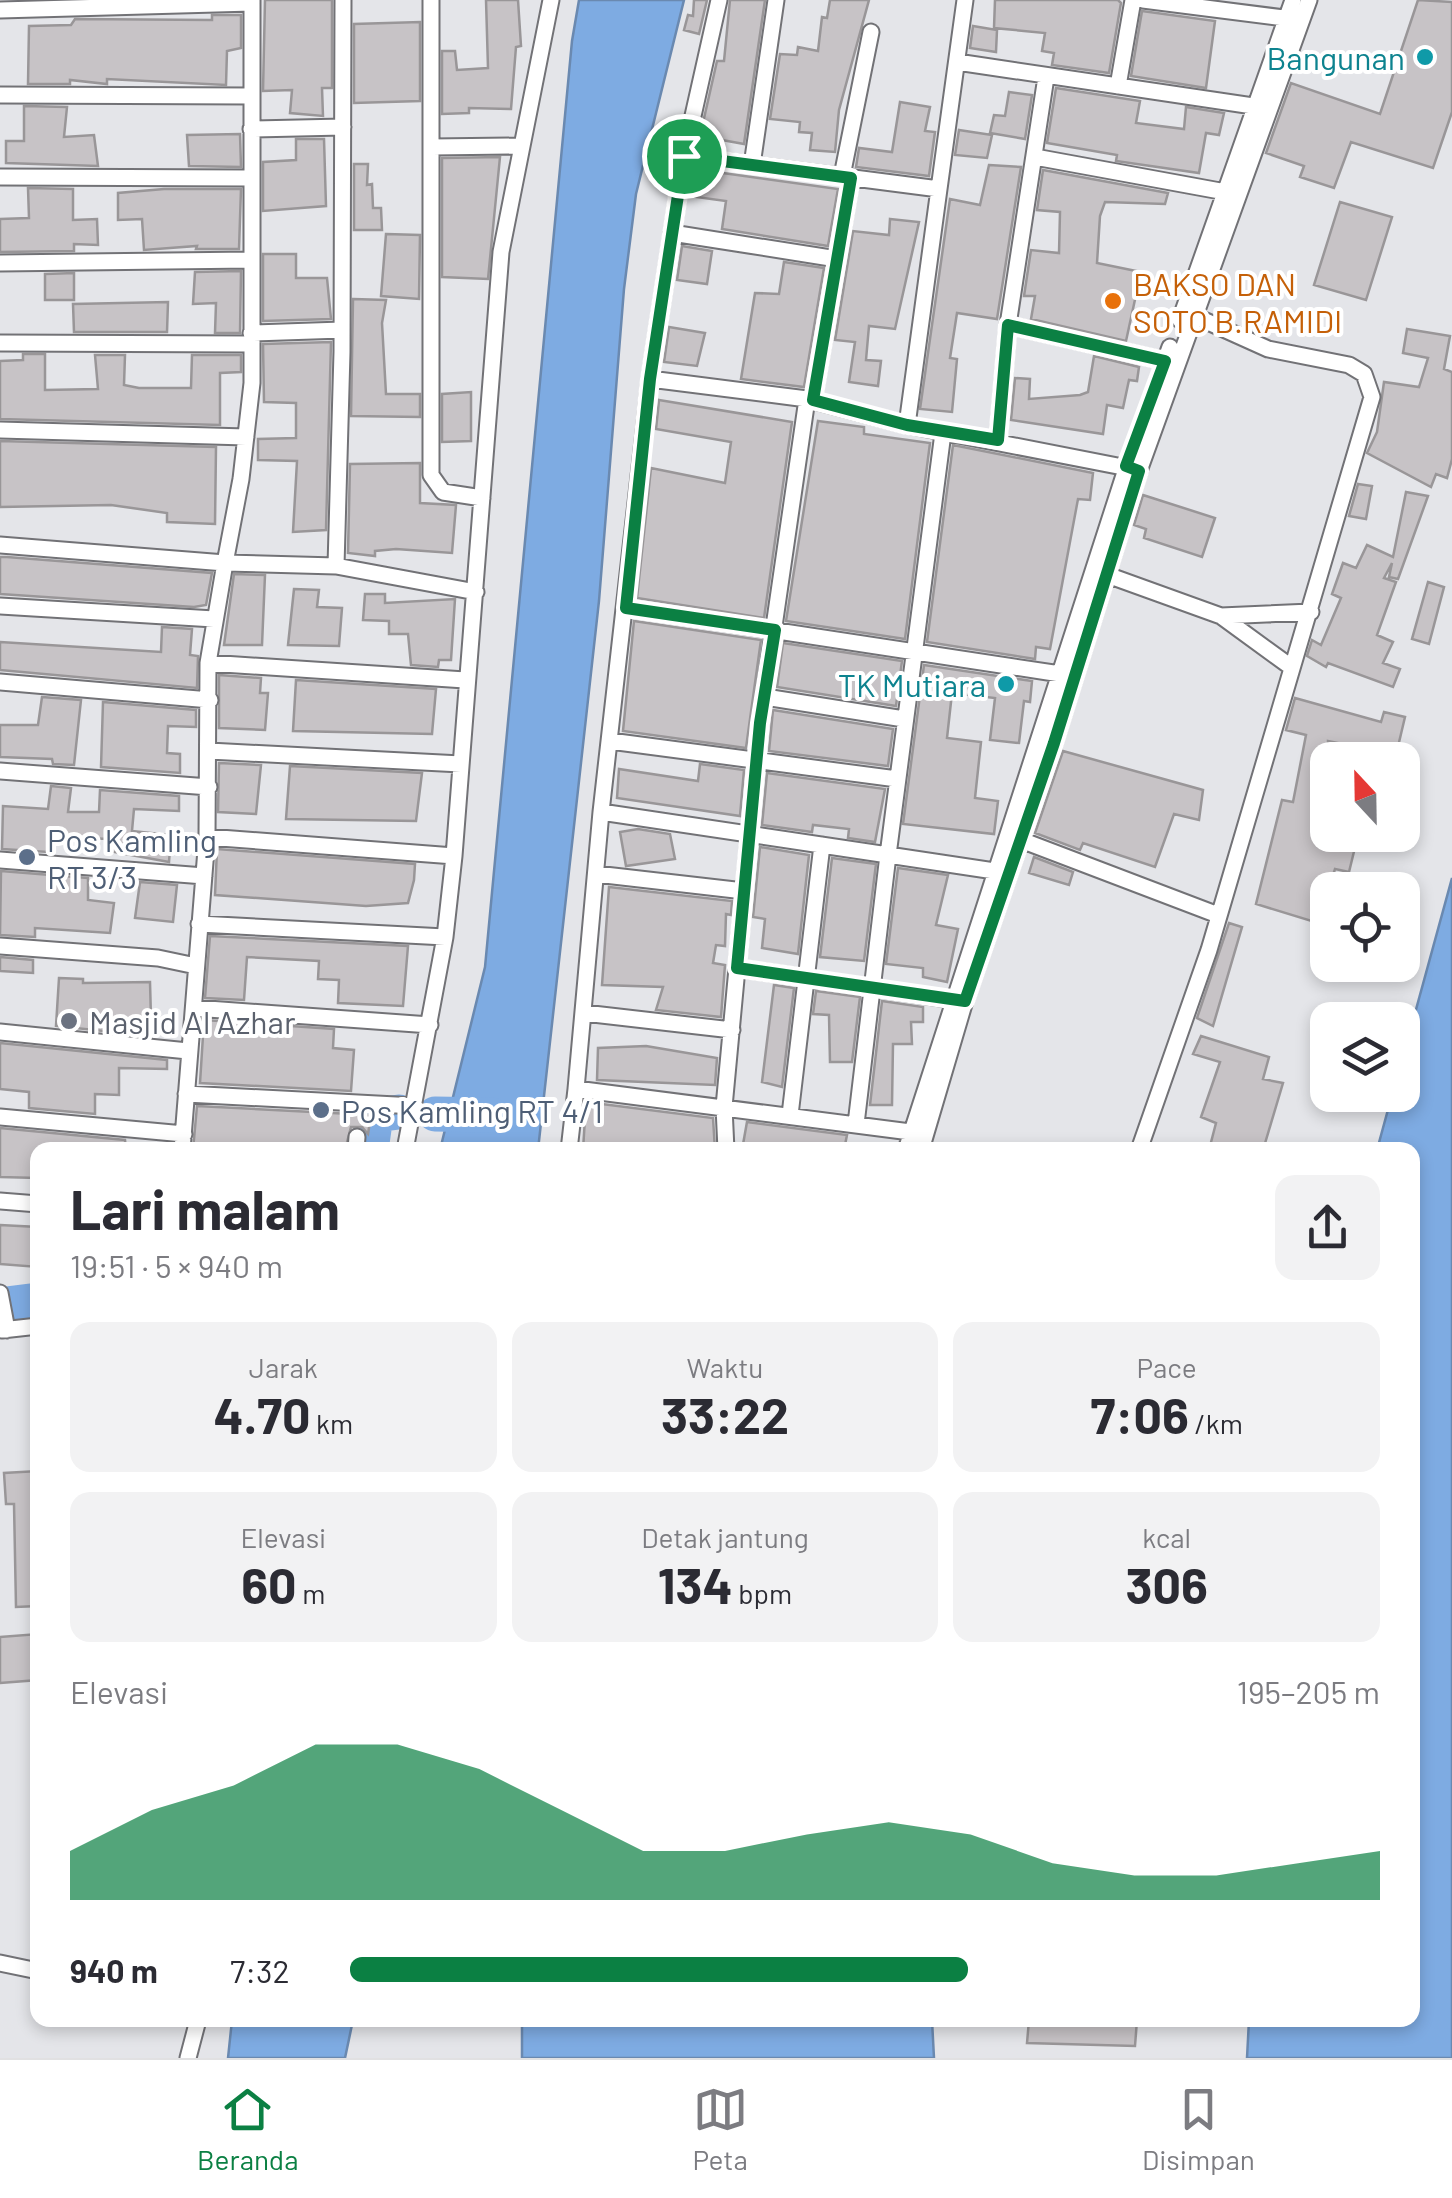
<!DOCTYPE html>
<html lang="id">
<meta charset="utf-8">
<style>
:root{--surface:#fff;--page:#f2f2f3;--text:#2b2b33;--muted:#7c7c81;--line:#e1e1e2;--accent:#0b8043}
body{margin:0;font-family:Barlow,sans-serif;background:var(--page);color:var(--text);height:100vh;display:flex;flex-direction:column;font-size:38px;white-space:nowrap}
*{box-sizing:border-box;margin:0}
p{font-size:32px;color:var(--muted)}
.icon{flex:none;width:55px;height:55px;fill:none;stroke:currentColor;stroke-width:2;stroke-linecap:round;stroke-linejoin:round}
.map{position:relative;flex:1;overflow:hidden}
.side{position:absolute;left:30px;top:1142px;width:1390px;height:885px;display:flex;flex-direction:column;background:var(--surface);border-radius:20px;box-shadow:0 5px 15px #0003}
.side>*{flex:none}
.needle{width:65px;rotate:338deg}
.fabs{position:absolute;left:1310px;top:742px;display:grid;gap:20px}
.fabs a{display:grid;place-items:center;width:110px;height:110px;border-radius:20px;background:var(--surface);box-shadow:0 5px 15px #0003;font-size:50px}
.pin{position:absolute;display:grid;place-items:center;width:85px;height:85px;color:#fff;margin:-42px;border:5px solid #fff;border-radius:50%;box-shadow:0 2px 10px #0007}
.round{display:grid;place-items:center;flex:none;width:105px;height:105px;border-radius:20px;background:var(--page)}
.summary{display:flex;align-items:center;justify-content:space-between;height:170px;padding:0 40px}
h1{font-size:55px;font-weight:700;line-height:75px}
.stats{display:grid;grid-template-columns:repeat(3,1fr);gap:15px;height:170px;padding:10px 40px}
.stats div{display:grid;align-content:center;border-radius:20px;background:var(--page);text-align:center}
.stats b{font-size:50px;font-weight:700}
.stats small{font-size:28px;font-weight:400}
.stats p{font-size:28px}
.chart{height:280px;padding:20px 40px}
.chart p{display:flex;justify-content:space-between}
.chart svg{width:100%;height:180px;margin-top:10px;fill:var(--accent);opacity:.7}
ul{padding:0 40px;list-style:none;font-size:32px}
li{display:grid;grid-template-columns:160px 120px 1fr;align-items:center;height:75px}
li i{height:25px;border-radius:12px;background:var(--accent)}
.tab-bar{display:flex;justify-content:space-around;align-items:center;height:140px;border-top:2px solid var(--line);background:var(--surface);font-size:28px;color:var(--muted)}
.tab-bar a{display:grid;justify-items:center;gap:5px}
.tab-bar .active{color:var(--accent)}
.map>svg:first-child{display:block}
.water{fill:#7eabe2;stroke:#6a89b0;stroke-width:2.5}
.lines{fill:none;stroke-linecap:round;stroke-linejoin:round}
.river{stroke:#7eabe2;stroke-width:35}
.building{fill:#c7c3c6;stroke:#999698;stroke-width:2.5}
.street-casing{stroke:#727276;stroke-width:19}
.street{stroke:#fff;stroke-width:15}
.route-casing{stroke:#fff;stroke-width:20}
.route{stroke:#0b8043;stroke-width:12}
.culture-dot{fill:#0f9aa8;stroke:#fff;stroke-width:4}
.food-dot{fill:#e8710a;stroke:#fff;stroke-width:4}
.service-dot{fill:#5c6f8a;stroke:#fff;stroke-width:4}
.worship-dot{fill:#6b7280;stroke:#fff;stroke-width:4}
.labels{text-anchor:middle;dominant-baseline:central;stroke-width:8;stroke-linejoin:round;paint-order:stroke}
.culture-label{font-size:32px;fill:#0d838f;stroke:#fff;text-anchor:end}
.food-label{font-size:32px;fill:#c56008;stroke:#fff;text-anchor:start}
.service-label{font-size:32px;fill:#4e5e75;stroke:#fff;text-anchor:start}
.worship-label{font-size:32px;fill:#5b616d;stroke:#fff;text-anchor:start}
</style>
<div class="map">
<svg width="1452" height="2058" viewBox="0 0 1452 2058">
<rect width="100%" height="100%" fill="#e4e5e9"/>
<path class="water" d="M579 0H684L636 194 624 289 599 601 538 1150H440L485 967 572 41Z
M1452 878V2058H1247L1249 2020H1412V1150H1377L1392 1095H1402L1403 1057Z
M232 2020H353L345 2058H228Z
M522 2020H932L934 2058H522Z"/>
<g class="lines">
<path class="river" d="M435 1114 492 1115
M371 1150 376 1115 399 1112
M0 1305 38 1300"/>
</g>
<path class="building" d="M265 0H332V88H322L323 116 290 113 292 90 263 91Z
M486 0H518L521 46 516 47 511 109 469 108V113L442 114V51H455L457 70 488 68Z
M694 0H707L699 34 684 30 688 15 693 16Z
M730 0H765L744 144 700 136 717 61H724Z
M830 0H869L839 110 835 152 810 150 812 133 799 132 800 122 770 119 780 54 797 55 798 47 818 51 822 17 827 18Z
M995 0H1118L1121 3 1109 73 1052 65 1054 53 1042 51 1045 33 994 28Z
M1418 0 1452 2V112L1433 168 1351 142 1334 188 1300 177 1304 166 1266 153 1291 83 1380 114Z
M1142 11 1215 21 1206 88 1131 76Z
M212 15H241V48L227 51 226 85 107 79V84L70 80V84H28L29 26 71 25 75 19 212 20Z
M420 22V101L354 103V24Z
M973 26 997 30 996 52 970 48Z
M1056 88 1140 101 1136 123 1184 129 1186 107 1224 113 1219 135 1206 133 1199 173 1116 161 1117 155 1047 143Z
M1009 92 1032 95 1025 139 990 133 994 115 1005 116Z
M900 102 930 107 925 131 935 132 929 176 856 167 859 148 892 152Z
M24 106 67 107 64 137 94 135 98 166 6 163V141H24Z
M959 130 992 135 987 158 955 155Z
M240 134 241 167 189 166 187 135Z
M296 139H324L326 206 263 211V162L296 160Z
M500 157 488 279 442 277V158Z
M354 164H368L367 185 372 184 373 208H381L382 230H354Z
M989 165 1021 167 997 319 957 313 950 358 957 359 952 412 920 409 950 199 980 205Z
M694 169 838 189 828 246 722 229 726 201 689 196Z
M1043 170 1168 193 1165 204 1105 202 1100 216 1097 263 1141 272 1126 341 1031 319 1035 296H1024L1031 250 1059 253 1060 212 1037 210Z
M28 188 73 189V220L97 219 98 245 74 244V251L0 252V219L29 218Z
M164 189H241L239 249H196L197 246 144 250 142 219 118 220V193Z
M1340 202 1392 217 1366 300 1314 285Z
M890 219 919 222 895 329 869 326 866 360 881 361 878 386 849 382 855 342 835 340 853 231 889 235Z
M386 234 420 235 419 299 381 296Z
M682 246 712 251 707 284 677 280Z
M263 254H296V278H327L331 319 263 321Z
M784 262 824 268 804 387 741 379 755 293 779 294Z
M241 271 240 333H215L216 303 193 304 195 272Z
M74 273V300H45V274Z
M353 299 386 300 382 323 386 394H420V417L351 416Z
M168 302 167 332H74L73 304Z
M669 327 705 333 697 366 664 362Z
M1407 329 1450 336 1444 369 1452 372V459L1447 478 1436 474 1431 487 1367 453 1377 432 1384 382 1419 387 1428 358 1403 353Z
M331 342 326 530 293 532 297 461 258 460V439L296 438V403L264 402 263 344Z
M23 354H45V390L98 389 95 355H125L124 385 139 388H191L192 355H241V372L220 373V425L0 419V361L23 360Z
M1094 356 1139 367 1137 381 1129 380 1123 408 1107 405 1103 434 1011 420 1015 378 1030 379 1029 399 1080 395 1088 392Z
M471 392V441L442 442V394Z
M659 400 792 422 764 618 637 598 651 468 725 483 731 442 656 429Z
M818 421 864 427V434L930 443 905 639 786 621Z
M0 441 216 447 215 524 167 522V513L111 505 0 507Z
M953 445 1093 473 1090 500 1078 499 1050 649 1036 647 1035 659 927 642Z
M420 463V503L456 505 452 553 396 549 375 551V556L348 553 350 464Z
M1358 484 1372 486 1366 519 1349 516Z
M1406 492 1428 496 1398 579 1389 577 1392 563 1384 578 1396 582 1377 635 1393 642 1383 663 1400 669 1393 687 1328 663 1326 667 1307 656 1312 640 1321 645 1341 598 1332 594 1343 563 1356 568 1367 545 1393 557Z
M1143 495 1215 518 1202 557 1144 538 1146 529 1134 525Z
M0 557H7L212 573 206 605 194 607 0 594Z
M234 574 265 575 262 645H224Z
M1428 582 1444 587 1429 644 1412 639Z
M294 589 319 590 317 607 342 608 339 646 288 645Z
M365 594H385V603L455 599 451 660H439L438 667 411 665 408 634H389V621L363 620Z
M634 621 761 640 746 748 623 731Z
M162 627 192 629 190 655 198 656 197 688 0 670V642L161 652Z
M783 643 902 661 896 706 777 687Z
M924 665 1032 681 1030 702 1024 701 1019 743 990 740 995 698 952 693 947 738 981 742 975 798 998 801 994 834 903 824Z
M219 675 261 678 260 693H268L265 730 219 728Z
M296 680 436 689 432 734 293 731Z
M42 697 81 700 74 765 53 764 52 759 0 757V725H38Z
M1295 698 1381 722 1384 712 1405 717 1396 755 1328 741V835H1358L1349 872 1335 869 1318 923 1256 904 1282 800 1293 802 1306 735 1286 730Z
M103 702 196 710V727L168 726 167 753 180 754V773L101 767Z
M773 710 893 729 888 766 769 751Z
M1063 751 1203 790 1199 820 1174 814 1155 867 1083 843 1080 850 1035 833Z
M219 763 261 765 256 814 218 812Z
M700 764 744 770 740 816 617 798 619 769 698 781Z
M290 766 422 773 416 821 286 819Z
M767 773 885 789 875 842 848 838 849 829 813 825 812 832 762 825Z
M51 786 71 788 68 812H99L100 790 179 796V811L134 809 132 831 171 835 169 862 109 851 110 839 49 837 48 852 2 849 3 806 48 809Z
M638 829 670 834 675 859 626 866 620 832Z
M760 847 809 855 798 954 762 948 765 919 753 917Z
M217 849 415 864 414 880 408 903 366 906 215 895Z
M1034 857 1073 872 1069 885 1029 873Z
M832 858 876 864 864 961 820 957Z
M898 868 948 875 936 925 958 929 947 982 923 977V968L886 964Z
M1 871 88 878V900L114 903 110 933 35 928V937L0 935Z
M140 882 177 885 173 922 135 918Z
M609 887 732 901 731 915 726 914 725 946 716 945 713 963 725 965 721 1017 656 1010 663 987 602 985Z
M1229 923 1242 927 1213 1026 1197 1018Z
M210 936 408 946 403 1006 338 1003 339 980 318 979 319 961 247 957 244 1000 205 998Z
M0 957 33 960V973L0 971Z
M59 978 83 979V983L150 982 151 1018 123 1019V1033L56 1026Z
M774 985 794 988 782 1087 762 1082Z
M816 991 860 997 852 1062H830L829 1015 813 1014Z
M882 1001 923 1007V1022H911L912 1044H893L892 1105H870Z
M204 1020 334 1029 333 1048 354 1050 351 1091 200 1083Z
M1201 1036 1269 1057 1263 1079 1283 1083 1263 1150H1209L1216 1123 1201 1117 1220 1062 1193 1054Z
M0 1043 167 1060V1069L119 1068V1095L95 1094V1114L29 1108V1092L0 1089Z
M646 1046 717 1058 715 1085 597 1080 598 1048Z
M586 1102 713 1118 715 1150H583Z
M197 1106 371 1115 368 1134 362 1127H351L345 1150H193Z
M747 1122 847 1135 844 1150H742Z
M0 1128 125 1140 126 1150H38V1178L0 1177Z
M0 1225 38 1227V1267L0 1264Z
M38 1471V1606L16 1607 14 1504H6L4 1473Z
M38 1634V1680L0 1683V1637Z
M1029 2020H1137L1135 2046 1027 2043Z"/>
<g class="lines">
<g class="street-casing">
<path id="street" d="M431 0V475L443 492 482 498
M1143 0 1292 19
M0 10 252 3
M957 62 1253 106
M1118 86 1133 0
M0 95 251 96
M251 129 343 127
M432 147 519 146
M684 156 939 189 965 0
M1035 157 1231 193
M752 165 776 0
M842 176 871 32
M0 177 250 178
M672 233 837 259
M0 263 251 260
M1180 320 1293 0
M1008 325 1165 361
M251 333 342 330
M0 343 251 344
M650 379 684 156 719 0
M813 400 851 178
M907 425 939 189
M0 430 246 437
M943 433 888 855 1001 872
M998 440 1008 325 1046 77
M0 545 225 563 241 479 252 383V0
M336 566 342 352 343 0
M1099 572 1221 616 1291 667
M0 606 214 619
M626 608 1067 675
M1221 616 1311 612
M208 663 465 680
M0 682 210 700
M765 697 904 719
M610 741 897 779
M209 751 461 764
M0 771 209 787
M601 812 888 855 856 1124
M207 837 454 856
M1021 840 1218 915
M0 860 204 876
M596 874 744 891
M199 924 445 937
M0 946 158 958 196 966
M737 968 961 1001
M194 1008 430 1025
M584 1013 732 1030
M0 1032 188 1051
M576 1089 601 812 650 379 807 399 907 425 1133 469
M186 1094 415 1106
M790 1115 822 845
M0 1117 184 1134
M182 1150 207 837 208 663 225 563 336 566 476 592
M356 1150 357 1137
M405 1150 445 937 454 856 501 252 551 0
M569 1150 576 1089 918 1133
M726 1150 724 1107 760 723 807 399
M906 1150 1127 466 1170 347
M921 1150 965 1001 1054 743 1139 471 1309 0
M1139 1150 1209 950 1372 397 1364 374 1349 365 1268 349 1188 313
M0 1201 38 1204
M0 1293 7 1330
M2 1330 38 1326
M0 1963 38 1971
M188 2058 198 2020"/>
</g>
<use href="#street" class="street"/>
</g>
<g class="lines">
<g class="route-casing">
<path id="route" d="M684 156 851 178 813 400 907 425 998 440 1008 325 1165 361 1126 466 1139 471 1054 743 965 1001 737 968 760 723 775 630 626 608 650 379Z"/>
</g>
<use href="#route" class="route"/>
</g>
<g class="culture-dot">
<circle cx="1425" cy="57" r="10"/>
<circle cx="1006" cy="684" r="10"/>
</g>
<circle class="food-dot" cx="1113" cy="301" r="10"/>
<g class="service-dot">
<circle cx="27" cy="857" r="10"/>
<circle cx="321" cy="1110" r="10"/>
</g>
<circle class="worship-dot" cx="69" cy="1021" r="10"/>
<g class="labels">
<g class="culture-label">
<text x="1405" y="57">Bangunan</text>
<text x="986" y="684">TK Mutiara</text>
</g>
<g class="food-label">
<text x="1133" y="283">BAKSO DAN<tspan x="1133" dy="37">SOTO B.RAMIDI</tspan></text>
</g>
<g class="service-label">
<text x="47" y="839">Pos Kamling<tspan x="47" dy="37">RT 3/3</tspan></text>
<text x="341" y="1110">Pos Kamling RT 4/1</text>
</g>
<g class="worship-label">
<text x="89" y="1021">Masjid Al Azhar</text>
</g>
</g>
</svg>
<div class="fabs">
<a><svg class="needle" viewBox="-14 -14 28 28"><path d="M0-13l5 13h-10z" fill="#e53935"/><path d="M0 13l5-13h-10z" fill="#7c7c81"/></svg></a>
<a><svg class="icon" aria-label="locate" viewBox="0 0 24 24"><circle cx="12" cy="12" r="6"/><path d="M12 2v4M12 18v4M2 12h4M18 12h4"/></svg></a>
<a><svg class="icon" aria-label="layers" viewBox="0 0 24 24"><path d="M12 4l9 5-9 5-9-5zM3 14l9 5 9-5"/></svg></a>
</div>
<div class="pin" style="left:684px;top:156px;background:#1e9e55"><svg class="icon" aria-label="arrive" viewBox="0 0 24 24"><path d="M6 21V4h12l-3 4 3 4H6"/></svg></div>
<section class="side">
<div class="summary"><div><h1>Lari malam</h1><p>19:51 · 5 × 940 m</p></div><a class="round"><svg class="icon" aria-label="share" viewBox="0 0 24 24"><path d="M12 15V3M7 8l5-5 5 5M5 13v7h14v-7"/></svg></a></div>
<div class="stats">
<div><p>Jarak</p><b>4.70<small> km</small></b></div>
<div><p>Waktu</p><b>33:22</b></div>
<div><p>Pace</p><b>7:06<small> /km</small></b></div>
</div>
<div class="stats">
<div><p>Elevasi</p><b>60<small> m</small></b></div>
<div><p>Detak jantung</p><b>134<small> bpm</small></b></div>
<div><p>kcal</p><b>306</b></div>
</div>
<div class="chart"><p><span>Elevasi</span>195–205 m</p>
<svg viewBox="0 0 160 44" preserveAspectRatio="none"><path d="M0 44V32L10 22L20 16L30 6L40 6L50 12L60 22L70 32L80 32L90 28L100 25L110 28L120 35L130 38L140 38L150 35L160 32V44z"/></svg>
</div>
<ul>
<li><b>940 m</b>7:32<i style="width:60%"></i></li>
</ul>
</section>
</div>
<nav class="tab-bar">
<a class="active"><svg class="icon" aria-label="home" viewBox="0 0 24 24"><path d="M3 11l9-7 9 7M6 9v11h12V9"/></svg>Beranda</a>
<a><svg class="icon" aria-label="map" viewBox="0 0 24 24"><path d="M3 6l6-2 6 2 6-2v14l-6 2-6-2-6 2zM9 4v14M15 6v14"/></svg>Peta</a>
<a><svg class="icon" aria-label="saved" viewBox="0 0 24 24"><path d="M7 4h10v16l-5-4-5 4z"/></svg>Disimpan</a>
</nav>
